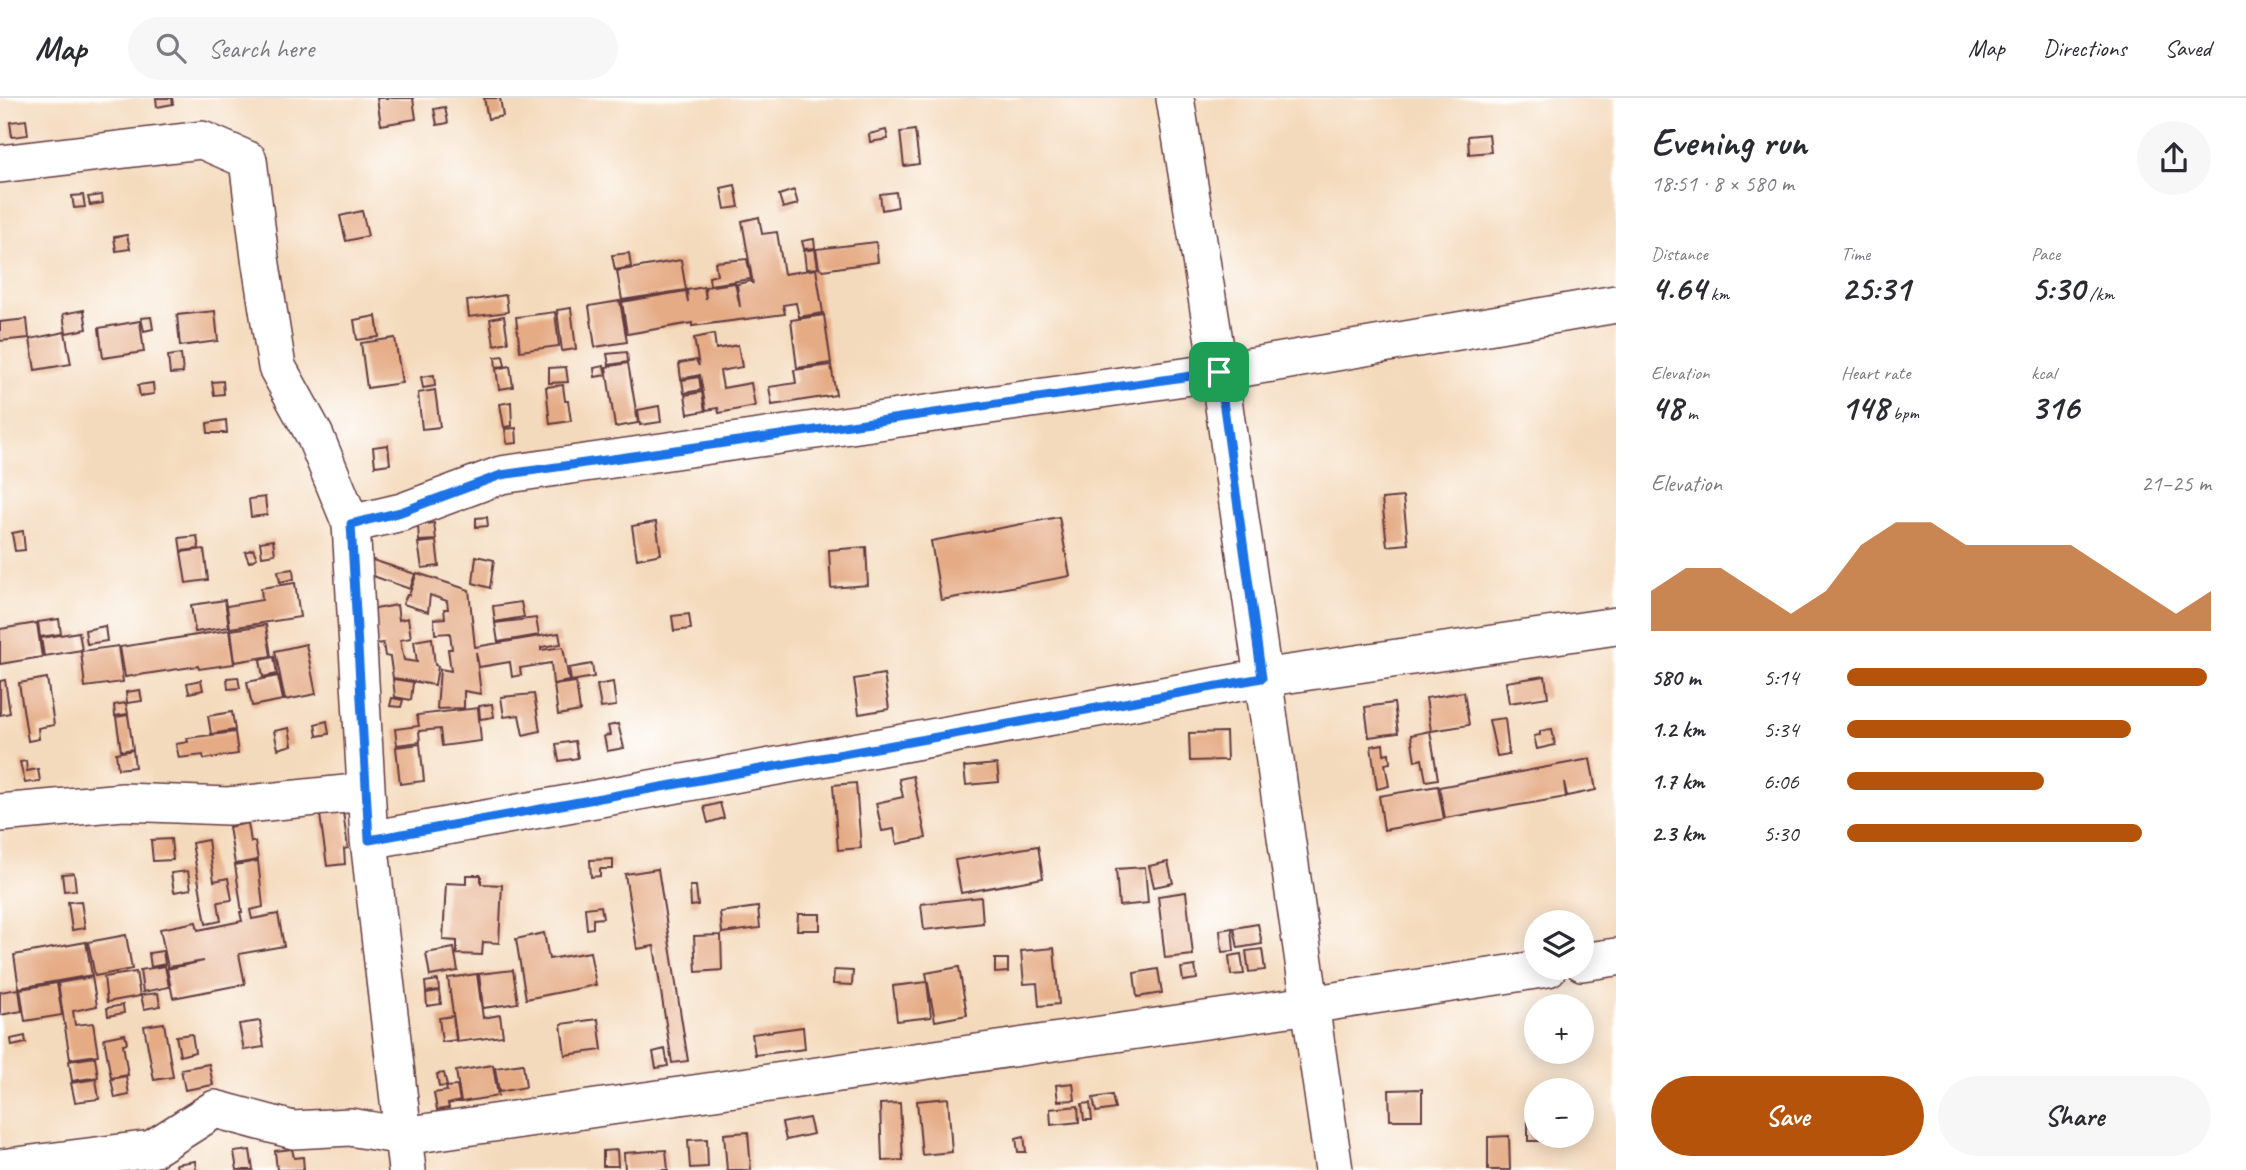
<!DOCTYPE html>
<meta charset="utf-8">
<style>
:root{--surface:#fff;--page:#f7f7f7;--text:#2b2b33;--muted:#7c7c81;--line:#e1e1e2;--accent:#b45309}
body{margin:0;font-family:Caveat,sans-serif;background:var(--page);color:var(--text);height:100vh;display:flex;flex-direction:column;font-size:26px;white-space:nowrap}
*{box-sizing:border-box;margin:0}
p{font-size:23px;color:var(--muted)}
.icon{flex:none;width:38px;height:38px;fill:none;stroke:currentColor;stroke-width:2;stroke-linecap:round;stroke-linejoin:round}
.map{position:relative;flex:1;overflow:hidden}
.side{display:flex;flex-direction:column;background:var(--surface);width:630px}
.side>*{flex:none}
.controls{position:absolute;left:1524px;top:812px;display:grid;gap:14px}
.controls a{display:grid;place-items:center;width:70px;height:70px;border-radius:50%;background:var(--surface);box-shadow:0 4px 18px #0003;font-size:35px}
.pin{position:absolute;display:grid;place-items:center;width:60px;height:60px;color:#fff;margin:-30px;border-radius:14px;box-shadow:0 4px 10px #0006}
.round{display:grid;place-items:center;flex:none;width:74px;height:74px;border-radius:37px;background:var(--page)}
.head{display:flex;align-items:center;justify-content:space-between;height:119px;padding:0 35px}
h1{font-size:38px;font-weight:600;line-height:52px}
.figures{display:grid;grid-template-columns:repeat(3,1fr);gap:10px;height:119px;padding:7px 35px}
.figures div{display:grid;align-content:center}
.figures b{font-size:35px;font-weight:600}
.figures small{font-size:19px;font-weight:400}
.figures p{font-size:19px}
.chart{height:196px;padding:14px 35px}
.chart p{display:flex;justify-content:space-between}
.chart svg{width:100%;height:126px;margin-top:7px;fill:var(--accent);opacity:.7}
.cta{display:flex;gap:14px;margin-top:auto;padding:14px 35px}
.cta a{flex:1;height:80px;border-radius:42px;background:var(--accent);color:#fff;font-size:28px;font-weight:600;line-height:80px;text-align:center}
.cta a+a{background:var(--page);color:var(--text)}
ul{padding:0 35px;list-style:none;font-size:23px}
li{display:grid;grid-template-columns:112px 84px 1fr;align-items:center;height:52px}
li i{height:18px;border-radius:9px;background:var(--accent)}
header{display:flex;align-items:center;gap:42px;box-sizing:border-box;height:98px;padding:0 35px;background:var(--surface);border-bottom:2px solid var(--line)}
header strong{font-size:33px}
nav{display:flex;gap:38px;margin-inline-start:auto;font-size:24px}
.search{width:490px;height:63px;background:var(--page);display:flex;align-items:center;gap:18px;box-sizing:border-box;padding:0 24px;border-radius:38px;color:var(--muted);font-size:26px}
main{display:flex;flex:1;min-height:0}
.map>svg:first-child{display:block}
.building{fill:#e5ab85}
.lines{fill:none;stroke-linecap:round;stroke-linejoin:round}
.minor-casing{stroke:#643b41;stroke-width:40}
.minor{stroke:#fff;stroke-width:37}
.route-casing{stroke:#fff;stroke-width:14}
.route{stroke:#1a73e8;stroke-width:9}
</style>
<header>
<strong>Map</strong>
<div class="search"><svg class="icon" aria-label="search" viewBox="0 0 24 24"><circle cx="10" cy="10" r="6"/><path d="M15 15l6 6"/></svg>Search here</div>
<nav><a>Map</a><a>Directions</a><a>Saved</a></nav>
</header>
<main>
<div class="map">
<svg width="1616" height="1072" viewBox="0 0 1616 1072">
<rect width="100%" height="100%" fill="#fff"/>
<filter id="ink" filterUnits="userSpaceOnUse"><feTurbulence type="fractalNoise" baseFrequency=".0143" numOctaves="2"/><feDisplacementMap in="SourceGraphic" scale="14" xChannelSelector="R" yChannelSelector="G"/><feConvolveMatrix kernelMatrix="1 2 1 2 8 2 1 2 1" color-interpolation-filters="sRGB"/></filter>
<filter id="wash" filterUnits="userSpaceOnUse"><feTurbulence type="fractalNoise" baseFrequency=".00686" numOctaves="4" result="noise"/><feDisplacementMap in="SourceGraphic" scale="28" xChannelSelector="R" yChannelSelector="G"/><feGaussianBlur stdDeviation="1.57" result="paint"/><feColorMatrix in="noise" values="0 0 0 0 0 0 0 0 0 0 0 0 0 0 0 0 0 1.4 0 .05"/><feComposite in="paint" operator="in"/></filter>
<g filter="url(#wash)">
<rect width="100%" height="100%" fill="#f4dabc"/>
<g id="blocks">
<path class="building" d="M156 0H172L173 6 157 9Z
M377 0H413L416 21 381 27Z
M484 0H500L503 18 488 21Z
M445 9 448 25 437 27 434 11Z
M26 22 28 37 12 39 10 24Z
M886 32 888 41 870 44 869 36Z
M915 32 919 66 904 68 900 34Z
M1489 36 1491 54 1469 56 1468 38Z
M735 87 739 109 725 111 721 90Z
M794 92 798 106 783 110 779 97Z
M896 94 898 109 882 112 880 96Z
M83 97 85 109 74 110 72 98Z
M102 97 103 105 90 107 88 99Z
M362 113 368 138 346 143 340 118Z
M759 119 762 136 777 134 784 176 816 171 823 215 799 219 796 205 783 207 785 216 692 228V225L627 236 622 204 686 193 688 204 687 192 704 189 706 201 705 189 735 185 740 209 737 186 751 183 753 186 742 123Z
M127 137 130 151 116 153 114 139Z
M814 141 815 150 804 151 802 143Z
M876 144 878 164 823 172 819 170 816 151Z
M815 151 818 170 806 171 804 153Z
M629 155 631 169 615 172 612 157Z
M747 161 751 181 710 187 709 179 717 177 715 164Z
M681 162 686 192 622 202 617 173Z
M506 197 508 214 469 219 467 203Z
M620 203 627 244 595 249 589 208Z
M571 210 576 251 562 253 557 212Z
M84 212 87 231 66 235 63 216Z
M215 213 218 243 180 248 177 217Z
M555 214 559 248 520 253 516 219Z
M824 217 831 265 797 270 791 222Z
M376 218 379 239 357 242 354 222Z
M504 218 508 244 494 247 490 221Z
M151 219 153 231 144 233 141 220Z
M27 221 29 240 0 243V224Z
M140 223 144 254 103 260 99 230Z
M65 234 71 266 35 272 30 241Z
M714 236 716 251 738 247 742 269 720 273 723 290 751 285 755 308 719 315 718 310 706 312 700 277 681 281 679 265 696 262 699 268 694 240Z
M395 240 402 285 367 290 361 245Z
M627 254 628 264 609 267 607 256Z
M181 256 183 275 170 276 168 258Z
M503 258 505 268 496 269 495 259Z
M628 265 638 325 615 329 606 269Z
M831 267 836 297 772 307 769 289 796 285 794 272Z
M510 268 513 289 499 291 496 271Z
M604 268 606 277 595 279 594 270Z
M566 269 568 284 549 285V270Z
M434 277 435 288 423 290 421 279Z
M699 279 701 292 684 295 682 282Z
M223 283 224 296 214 297 212 284Z
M153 285 154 296 140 298 138 287Z
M563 287 565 303H568L571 323 550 326 546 289Z
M435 292 440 329 422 331 418 295Z
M702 294 705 313 688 316 685 297Z
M511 304 512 328 504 329 500 306Z
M659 308 661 324 640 327 638 312Z
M226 322 227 335H208L207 325Z
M516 330 517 345 507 346 505 331Z
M388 347 390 366 375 368 373 349Z
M265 399 267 417 251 419 249 401Z
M1403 399 1408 446 1387 448 1382 401Z
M487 419 488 428 476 429V420Z
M1059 419 1070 478 941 502 931 443Z
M656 424 661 456 637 461 632 428Z
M434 425 436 442 419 443 418 427Z
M23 433 25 452 15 453 12 435Z
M197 438 199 451 181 453 179 440Z
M273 442 275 456 262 458 260 444Z
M436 443 439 468 422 470 418 445Z
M866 449 868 487 831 490 829 452Z
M204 451 208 482 186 485 181 454Z
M253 451 257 460 249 464 245 454Z
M476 458 494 462 490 490 473 485Z
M370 461 415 476 410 491 373 478Z
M293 471 294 481 280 484 278 473Z
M417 475 469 492 475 549 559 535 561 546 541 549V552L563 549 569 583 553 586 551 565 520 570 521 577 512 579 510 564 479 569 476 554 481 596 464 593V610L437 611 440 571 451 573 448 551H452L450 535 435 536 434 521 445 520 444 511H448L447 503 430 497 428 514 403 506 407 497H409Z
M295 485 300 519 230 530 227 508 262 502 261 490Z
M225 502 229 529 195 534 191 507Z
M521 504 524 519 495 524 493 508Z
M397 507 399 522 408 520 411 540 400 542 404 562 417 564 414 543 432 540 435 567 438 568 435 587 393 580 390 559 385 558 383 545 371 547 365 513Z
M689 516 691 531 674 533 672 518Z
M536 520 539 537 498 544 495 525Z
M59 521 61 536 40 539 38 524Z
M37 525 42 559 0 566V531Z
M266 527 271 558 235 564 231 532Z
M105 528 107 543 87 546 85 532Z
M229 532 234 566 199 571 198 568 125 579 120 549Z
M79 534 82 552 44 558 41 540Z
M306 546 316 596 285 602 275 553Z
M118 548 123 584 85 589 81 553Z
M274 559 277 576 263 579 260 562Z
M592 566 594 579 571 583 569 570Z
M884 576 889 611 859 616 854 581Z
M278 578 283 602 252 608 247 584Z
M1545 578 1548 599 1509 605 1506 584Z
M238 579 240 590 228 591 227 580Z
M47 580 54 627 38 630 39 641 28 643 19 585Z
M393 581 413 584 411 602 395 599Z
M5 582 10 615 0 617V583Z
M201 582 203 592 189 595 187 585Z
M576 584 580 613 558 617 554 587Z
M613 584 616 608 601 610 597 587Z
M140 592 142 603 127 605 126 594Z
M1464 594 1469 627 1431 633 1426 600Z
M534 596 540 633 523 637 519 617 504 619 501 599Z
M392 600 403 602 401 609 390 608Z
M126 605 128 616 115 618 114 607Z
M1394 605 1398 635 1369 639 1365 609Z
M492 606 494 619 480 621 479 608Z
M478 610 481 643 442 648 440 631 419 633 420 644 397 647 395 631 419 628 417 617Z
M232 614 235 632 211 636 208 618Z
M128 617 133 651 121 653 116 619Z
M1505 620 1509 656 1497 658 1489 622Z
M327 623 329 636 317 638 315 626Z
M618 626 624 650 607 653 604 638 610 637 608 628Z
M289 630 292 647 278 651 274 633Z
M1552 631 1555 647 1537 651 1534 638 1540 637V633Z
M1430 633 1438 681 1426 683 1422 661 1415 663 1411 637Z
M235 634 238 656 204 661 203 657 179 660 176 646 188 644 187 640Z
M1226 634 1227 662 1190 663 1189 635Z
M575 643 578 660 559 663 556 646Z
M420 646 424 683 400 686 396 649Z
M1383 646 1384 656 1389 655 1390 665 1385 666 1389 688 1377 691 1371 648Z
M133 652 135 669 118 671 116 655Z
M1590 661 1596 692 1567 698 1564 684 1566 699 1445 720 1439 689Z
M26 663 27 673 38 671 40 683 25 685 20 664Z
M997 666 999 684 966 687 964 669Z
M913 678 926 740 897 746 894 731 882 733 876 705 903 699 899 681Z
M856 685 861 750 838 752 833 687Z
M1438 688 1444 721 1384 732 1379 698Z
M720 705 724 720 708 725 704 709Z
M343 714 348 750 344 751 345 766 327 768 320 717Z
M248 725 251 744H255L258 762 235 766 229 729Z
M171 741 173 762 153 763 151 742Z
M208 742 214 783 228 780 232 802 218 804 221 823 206 826 192 745Z
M1038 748 1043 780 961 795 955 762Z
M613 761V771H600V778L591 779 590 762Z
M258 763 263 809 250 812 252 821 278 816 284 848 239 856 245 886 173 900 167 871 204 863 168 869 160 831 196 824 198 832 242 823 240 814H242L235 767Z
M1168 764 1173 785 1154 789 1149 768Z
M1145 769 1148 805 1119 808 1116 771Z
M658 771 688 963 672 965 654 848 637 851 625 776Z
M188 773 191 791 174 794 171 775Z
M74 775 76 792 64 793 62 776Z
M466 777H481V786L502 787 499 845 483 844 482 857 457 856V843L443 842 446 785 466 786Z
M690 788H696L698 807 691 808Z
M1186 794 1193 857 1165 860 1158 798Z
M981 799 983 825 924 832 921 806Z
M81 803 85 830 72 832 68 804Z
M601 808 603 820 593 821V830L587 831 585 810Z
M758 809 760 830 722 835 720 814Z
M798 816H820V832H797Z
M1258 826 1262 846 1238 850 1234 830Z
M1232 830 1234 853 1222 854 1220 832Z
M544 835 549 861 590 854 596 887 526 901 516 841Z
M126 837 132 871 95 878 88 844Z
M721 837 722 872 696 874 694 838Z
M86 844 92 877 19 890 14 857Z
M454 850 458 873 430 878 426 855Z
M1054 850 1059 906 1039 908 1037 885 1024 886 1021 853Z
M1262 851 1265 872 1249 874 1246 853Z
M163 853 165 866 151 869 149 855Z
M1241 856 1244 876 1231 877 1229 858Z
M995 861H1008V874L995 875Z
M165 868 169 889 143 894 140 872Z
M1195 868 1197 881 1183 883 1181 870Z
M959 869 967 917 935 923 926 875Z
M1158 871 1162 895 1137 899 1134 875Z
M513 872 518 905 483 910 479 876Z
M834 872 853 873 852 887 833 886Z
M136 874 140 898 107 904 104 879Z
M477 876 483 920 500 917 503 938 457 944 448 880Z
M92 879 97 908 73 913 75 927 93 925 98 957 70 961 58 885Z
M438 882 439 892 426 894 425 884Z
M927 884 931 919 897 923 893 888Z
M57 885 62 917 25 923 20 891Z
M19 891 22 913 0 917V894Z
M439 893 441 906 427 908 426 895Z
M158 895 160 908 144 911 141 897Z
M123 907 124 915 108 918 107 910Z
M453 918 456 942 442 944 439 920Z
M598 921 602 952 565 957 561 926Z
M260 923 264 949 244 952 239 926Z
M164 925 173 979 154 982 144 928Z
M803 929 805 951 755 957 752 936Z
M125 936 127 945 123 946 128 977 111 980 104 940Z
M192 936 195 954 180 958 176 938Z
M25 938 26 945 12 948 11 941Z
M665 951 668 968 656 970 653 954Z
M95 959 98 979 72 983 69 963Z
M209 966 213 987 185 992 181 971Z
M523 966 526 989 499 994 495 970Z
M493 967 498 998 461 1004 456 973Z
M444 975 447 988 439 989 437 976Z
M126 978 129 997 115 1000 111 981Z
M96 981 99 1001 75 1004 71 985Z
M1073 985 1075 1002 1058 1003 1056 987Z
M457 988 460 1003 448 1006 449 1010 437 1012 434 995 447 993 446 989Z
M1422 991V1022H1390L1389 992Z
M1112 997 1115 1011 1096 1014 1093 1000Z
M948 1000 952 1054 922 1057 917 1003Z
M900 1005 903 1062 882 1063 880 1006Z
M1090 1005 1092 1022H1084L1082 1006Z
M1078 1008 1079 1024 1051 1027 1050 1011Z
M1528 1010H1536V1038H1557V1043H1528Z
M809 1020 813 1036 786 1042 782 1025Z
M748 1034 751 1072H727L724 1036Z
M1024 1038 1026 1054H1018L1016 1040Z
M1509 1038 1510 1072H1488V1039Z
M707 1041 708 1069 690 1070 688 1042Z
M292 1051 294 1060 303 1059 304 1072H277L275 1053Z
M250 1052 253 1072H237L234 1054Z
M617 1052 618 1068H603V1053Z
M666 1052 668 1072H625L624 1055Z
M195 1063 196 1072H177L176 1066Z"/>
</g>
</g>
<g filter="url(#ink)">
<use href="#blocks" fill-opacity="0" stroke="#643b41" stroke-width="2"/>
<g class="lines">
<g class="minor-casing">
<path id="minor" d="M1175 0 1219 274 1334 1072
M0 66 202 42 248 62 260 160 277 269 315 338 351 426 369 742 407 1072
M351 426 402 414 501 377 1219 274 1616 206
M0 715 123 704 228 708 365 694
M369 742 1262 580 1616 528
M1582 864 1616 859
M0 1070 152 1051 215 1011 293 1032 350 1029 403 1038 1309 907 1548 870"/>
</g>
<use href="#minor" class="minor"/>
</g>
</g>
<g class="lines" filter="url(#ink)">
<g class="route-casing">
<path id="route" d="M1219 274 1262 580 369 742 351 426 401 414 501 377Z"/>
</g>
<use href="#route" class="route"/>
</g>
</svg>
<div class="controls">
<a><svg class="icon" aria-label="layers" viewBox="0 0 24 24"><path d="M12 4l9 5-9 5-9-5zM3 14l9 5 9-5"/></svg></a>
<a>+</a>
<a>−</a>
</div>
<div class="pin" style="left:1219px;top:274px;background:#1e9e55"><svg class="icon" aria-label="arrive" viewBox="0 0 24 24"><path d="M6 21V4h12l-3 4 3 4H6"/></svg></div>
</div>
<section class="side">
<div class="head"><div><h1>Evening run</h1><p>18:51 · 8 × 580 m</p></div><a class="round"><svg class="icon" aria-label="share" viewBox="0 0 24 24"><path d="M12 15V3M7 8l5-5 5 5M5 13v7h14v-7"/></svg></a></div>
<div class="figures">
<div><p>Distance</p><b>4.64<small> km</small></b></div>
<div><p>Time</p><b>25:31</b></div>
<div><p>Pace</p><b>5:30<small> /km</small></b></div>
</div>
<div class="figures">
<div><p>Elevation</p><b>48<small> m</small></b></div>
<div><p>Heart rate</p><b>148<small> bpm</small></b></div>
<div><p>kcal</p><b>316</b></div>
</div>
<div class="chart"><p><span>Elevation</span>21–25 m</p>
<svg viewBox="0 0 160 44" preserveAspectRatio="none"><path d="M0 44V30L10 22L20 22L30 30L40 38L50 30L60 14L70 6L80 6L90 14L100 14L110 14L120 14L130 22L140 30L150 38L160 30V44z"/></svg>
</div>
<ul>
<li><b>580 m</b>5:14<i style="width:99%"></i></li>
<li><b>1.2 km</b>5:34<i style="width:78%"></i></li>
<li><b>1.7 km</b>6:06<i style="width:54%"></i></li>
<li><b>2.3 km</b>5:30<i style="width:81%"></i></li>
</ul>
<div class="cta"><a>Save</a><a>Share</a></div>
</section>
</main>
